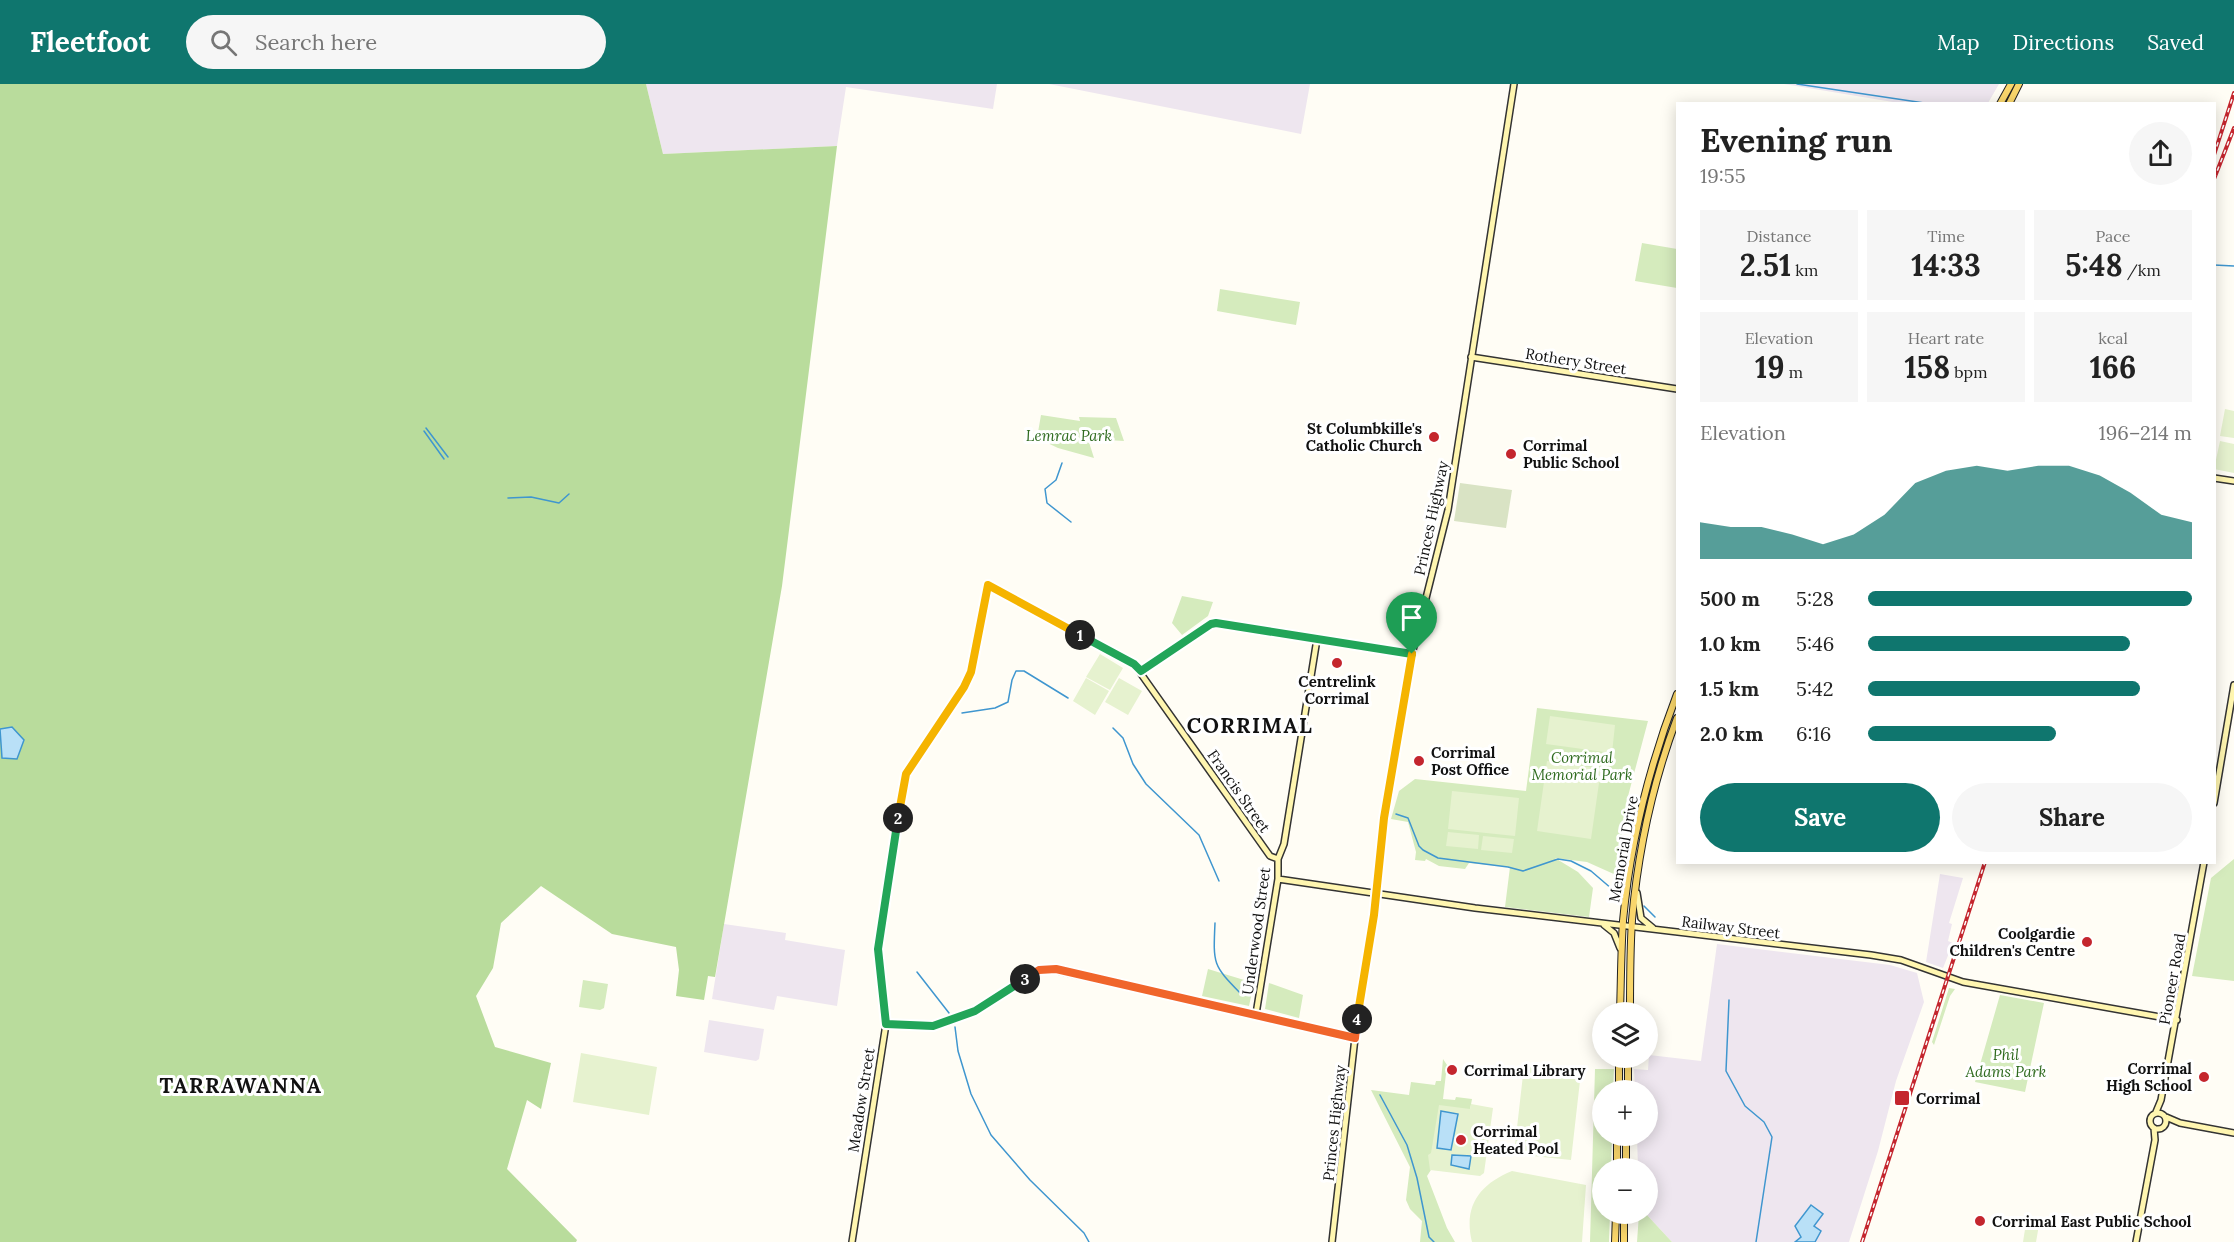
<!DOCTYPE html>
<meta charset="utf-8">
<style>
:root{--surface:#fff;--page:#f6f6f6;--text:#222;--muted:#767676;--accent:#0f766e}
body{margin:0;font-family:Lora,serif;background:var(--page);color:var(--text);height:100vh;display:flex;flex-direction:column;font-size:22px;white-space:nowrap}
*{box-sizing:border-box;margin:0}
p{font-size:20px;color:var(--muted)}
.icon{flex:none;width:33px;height:33px;fill:none;stroke:currentColor;stroke-width:2;stroke-linecap:round;stroke-linejoin:round}
.map{position:relative;flex:1;overflow:hidden}
.panel{position:absolute;left:1676px;top:18px;width:540px;height:762px;display:flex;flex-direction:column;background:var(--surface);border-radius:0px;box-shadow:0 3px 15px #0003}
.panel>*{flex:none}
.controls{position:absolute;left:1592px;top:918px;display:grid;gap:12px}
.controls a{display:grid;place-items:center;width:66px;height:66px;border-radius:50%;background:var(--surface);box-shadow:0 3px 15px #0003;font-size:30px}
.pin{position:absolute;display:grid;place-items:center;width:51px;height:51px;color:#fff;margin:-62px -26px;border-radius:50% 50% 50% 0;rotate:-45deg;box-shadow:0 0 6px #0007}
.pin .icon{rotate:45deg}
.km{position:absolute;width:30px;height:30px;margin:-15px;border-radius:50%;background:#222;color:#fff;font-size:16px;line-height:30px;text-align:center}
.round{display:grid;place-items:center;flex:none;width:63px;height:63px;border-radius:32px;background:var(--page)}
.summary{display:flex;align-items:center;justify-content:space-between;height:102px;padding:0 24px}
h1{font-size:33px;font-weight:700;line-height:45px}
.metrics{display:grid;grid-template-columns:repeat(3,1fr);gap:9px;height:102px;padding:6px 24px}
.metrics div{display:grid;align-content:center;border-radius:0px;background:var(--page);text-align:center}
.metrics b{font-size:30px;font-weight:700}
.metrics small{font-size:16px;font-weight:400}
.metrics p{font-size:16px}
.chart{height:168px;padding:12px 24px}
.chart p{display:flex;justify-content:space-between}
.chart svg{width:100%;height:108px;margin-top:6px;fill:var(--accent);opacity:.7}
.primary-button{display:flex;gap:12px;margin-top:auto;padding:12px 24px}
.primary-button a{flex:1;height:69px;border-radius:36px;background:var(--accent);color:#fff;font-size:24px;font-weight:700;line-height:69px;text-align:center}
.primary-button a+a{background:var(--page);color:var(--text)}
ul{padding:0 24px;list-style:none;font-size:20px}
li{display:grid;grid-template-columns:96px 72px 1fr;align-items:center;height:45px}
li i{height:15px;border-radius:8px;background:var(--accent)}
header{display:flex;align-items:center;gap:36px;box-sizing:border-box;height:84px;padding:0 30px;background:var(--accent);color:#fff}
header strong{font-size:28px}
nav{display:flex;gap:33px;margin-inline-start:auto;font-size:21px}
.search{width:420px;height:54px;background:var(--page);display:flex;align-items:center;gap:15px;box-sizing:border-box;padding:0 21px;border-radius:33px;color:var(--muted);font-size:22px}
.map>svg:first-child{display:block}
.industrial{fill:#eee6ef}
.green{fill:#d5ebbd}
.forest{fill:#b9dc9c}
.cemetery{fill:#d9e3c4}
.pitch{fill:#e6f2cf}
.water{fill:#b9e0f7;stroke:#3f96cf;stroke-width:1.5}
.lines{fill:none;stroke-linecap:round;stroke-linejoin:round}
.stream{stroke:#3f96cf;stroke-width:1.5}
.secondary-casing{stroke:#333;stroke-width:8}
.primary-casing{stroke:#222;stroke-width:8}
.secondary{stroke:#fff6b0;stroke-width:5}
.primary{stroke:#f9d66b;stroke-width:6}
.rail-casing{stroke:#c4262e;stroke-width:4}
.rail{stroke:#fff;stroke-width:1.5;stroke-dasharray:4.5;stroke-linecap:butt}
.split-1-casing{stroke:#fff;stroke-width:12}
.split-2-casing{stroke:#fff;stroke-width:12}
.split-3-casing{stroke:#fff;stroke-width:12}
.split-4-casing{stroke:#fff;stroke-width:12}
.split-5-casing{stroke:#fff;stroke-width:12}
.split-1{stroke:#22a559;stroke-width:8}
.split-2{stroke:#f5b400;stroke-width:8}
.split-3{stroke:#22a559;stroke-width:8}
.split-4{stroke:#f0652b;stroke-width:8}
.split-5{stroke:#f5b400;stroke-width:8}
.poi-dot{fill:#c4262e;stroke:#fff;stroke-width:2}
.labels{text-anchor:middle;dominant-baseline:central;stroke-width:6;stroke-linejoin:round;paint-order:stroke}
.street-label{font-size:15px;fill:#111;stroke:#fff}
.poi-label{font-size:15px;font-weight:bold;fill:#111;stroke:#fff;text-anchor:start}
.park-label{font-size:15px;font-style:italic;fill:#2f6b1f;stroke:#fff}
.district-label{font-size:21px;font-weight:bold;letter-spacing:1.5px;fill:#111;stroke:#fff}
</style>
<header>
<strong>Fleetfoot</strong>
<div class="search"><svg class="icon" aria-label="search" viewBox="0 0 24 24"><circle cx="10" cy="10" r="6"/><path d="M15 15l6 6"/></svg>Search here</div>
<nav><a>Map</a><a>Directions</a><a>Saved</a></nav>
</header>
<div class="map">
<svg width="2234" height="1158" viewBox="0 0 2234 1158">
<rect width="100%" height="100%" fill="#fffdf5"/>
<path class="industrial" d="M646 0H997L993 25 846 3 837 62 663 70Z
M1049 0H1310L1301 50Z
M1784 0H1999L1988 19 1905 20Z
M1940 790 1963 794 1949 839 1952 840 1948 857 1953 859 1943 884 1926 878Z
M724 840 786 849 785 856 845 866 837 922 777 912 774 926 712 915Z
M1717 860 1890 881 1917 889 1924 918 1896 997 1878 1067 1849 1158H1672L1646 1130 1647 1084H1638L1637 1052H1647V1006H1635L1634 985 1648 986 1649 971 1701 977Z
M709 936 764 945 759 975 756 977 704 968Z"/>
<path class="green" d="M1642 159 1677 165V204L1635 197Z
M1220 205 1300 218 1296 241 1217 227Z
M1041 331 1080 337 1079 333 1116 334 1124 357 1088 355 1094 374 1058 364 1037 354Z
M1182 512 1213 518 1208 532 1182 551 1172 539Z
M1537 624 1648 637 1627 716 1616 791 1587 778 1555 774 1578 788 1593 804 1589 833 1505 823 1510 783 1469 779 1465 785 1439 782 1426 775 1425 777 1415 776 1416 768 1408 738 1391 735 1399 707 1415 695 1526 707Z
M2234 775V897L2192 892 2211 794Z
M1208 885 1254 899 1249 922 1202 912Z
M583 896 608 900 604 924 600 926 579 923Z
M1269 899 1303 911 1299 934 1265 925Z
M1949 904 1955 905 1950 912 1934 961 1932 958Z
M2000 911 2044 919 2025 1008 1975 998Z
M1443 975 1447 981 1443 1015 1455 1016 1456 1013 1472 1015 1470 1026 1427 1092 1447 1144 1455 1158H1420L1422 1137 1410 1125 1406 1116 1410 1083 1371 1006 1409 1011 1411 998 1435 1001 1436 997H1441Z
M1595 985H1614L1613 1006H1602V1052H1612L1611 1084H1602V1130H1610L1609 1158H1590Z
M1639 1130H1646L1672 1158H1637Z"/>
<path class="forest" d="M0 0H646L663 70 837 62 782 502 715 893 708 892 704 916 676 912 679 886 676 863 612 850 541 802 501 839 493 884 476 912 495 963 551 979 541 1025 527 1016 507 1085 577 1156 576 1158H0Z"/>
<path class="cemetery" d="M1460 399 1512 406 1506 444 1454 437Z"/>
<path class="pitch" d="M2225 325 2234 327V354L2220 352Z
M2220 357 2234 360V389L2214 385Z
M1100 570 1123 584 1110 606 1086 593Z
M1086 594 1109 607 1095 631 1073 617Z
M1119 594 1142 607 1128 631 1105 618Z
M1550 632 1615 641 1612 669 1546 660Z
M1547 677 1601 685 1591 755 1537 747Z
M1452 707 1519 714 1515 752 1448 745Z
M1448 748 1479 751 1478 765 1446 762Z
M1483 752 1514 755 1512 769 1481 766Z
M581 969 657 983 649 1031 573 1018Z
M1524 982 1581 988 1571 1076 1514 1070Z
M1471 1020 1493 1024 1484 1089 1480 1092 1430 1086 1428 1071 1431 1069 1439 1021 1470 1025Z
M1512 1087 1586 1101 1582 1158H1472C1463 1122 1480 1100 1512 1087Z
M2026 1139 2039 1141 2036 1158H2023Z"/>
<path class="water" d="M12 643 24 656 17 675 2 674 0 645Z
M1441 1027 1458 1030 1451 1066 1437 1064Z
M1452 1071 1471 1072 1469 1085 1451 1081Z
M1811 1121 1823 1130 1814 1142 1821 1147 1815 1158H1795L1801 1153 1795 1142Z"/>
<g class="lines">
<path class="stream" d="M1797 0 1931 20
M2214 181 2234 182
M426 344 448 373
M424 347 444 375
M1062 379 1056 396 1045 405 1047 419 1071 438
M508 414 531 413 559 419 569 410
M962 629 995 624 1008 618 1012 596 1016 587H1024L1068 614
M1113 644 1123 654 1133 680 1146 700 1199 751 1219 797
M1396 730 1408 734 1419 762 1423 766 1438 774 1508 783 1523 787 1558 775 1571 777 1591 787 1619 811
M1644 822 1655 833
M1215 839C1213 882 1213 881 1242 911
M917 888 949 929
M1729 916 1726 987 1745 1022 1764 1038 1772 1053 1756 1158
M955 943 958 967 971 1010 991 1051 1030 1096 1084 1149 1089 1158
M1380 1011 1407 1061 1417 1094 1429 1153 1434 1158"/>
<g class="secondary-casing">
<path id="secondary" d="M1471 273 1677 305
M2214 394 2234 397
M1141 587 1211 540 1216 539 1412 570
M2214 719 2234 601
M1278 795 1475 824 1871 871 1901 876 1963 898 2177 936
M1637 809 1641 834 1653 844
M1604 841 1614 849 1620 864
M1256 930 1278 795V775L1284 760 1317 555
M886 940 932 942 975 927 1032 889 1050 885 1355 954
M2156 1028 2161 1016 2204 778
M2150 1037a8 8 0 1 1 16 0a8 8 0 1 1-16 0Z
M2166 1033 2180 1039 2234 1049
M852 1158 886 940 878 865 902 706 906 690 964 603 971 588 988 501 1134 580 1270 772 1278 775
M1332 1158 1356 945 1375 820 1384 733 1410 578 1448 426 1514 0
M2136 1158 2155 1056 2154 1044"/>
</g>
<g class="primary-casing">
<path id="primary" d="M2000 20 2011 0
M2009 20 2019 0
M1620 928C1621 898 1621 867 1623 837 1630 759 1649 683 1677 610
M1630 928C1630 898 1630 867 1632 836 1638 767 1653 698 1677 634
M1619 1006V974
M1628 1006V974
M1617 1084V1052
M1626 1084V1052
M1615 1158 1616 1130
M1624 1158V1130"/>
</g>
<use href="#secondary" class="secondary"/>
<use href="#primary" class="primary"/>
<g class="rail-casing">
<path id="rail" d="M2214 71 2234 9
M2214 95 2234 44
M1862 1158 1985 778"/>
</g>
<use href="#rail" class="rail"/>
</g>
<g class="lines">
<g class="split-1-casing">
<path id="split-1" d="M1080 551 1134 580 1141 587 1211 540 1216 539 1412 570"/>
</g>
<g class="split-2-casing">
<path id="split-2" d="M898 734 906 690 964 603 971 588 988 501 1080 551"/>
</g>
<g class="split-3-casing">
<path id="split-3" d="M898 734 878 865 886 940 933 942 975 927 1025 895"/>
</g>
<g class="split-4-casing">
<path id="split-4" d="M1025 895 1039 886 1056 885 1355 954 1357 935"/>
</g>
<g class="split-5-casing">
<path id="split-5" d="M1357 935 1374 831 1384 734 1412 570"/>
</g>
<use href="#split-1" class="split-1"/>
<use href="#split-2" class="split-2"/>
<use href="#split-3" class="split-3"/>
<use href="#split-4" class="split-4"/>
<use href="#split-5" class="split-5"/>
</g>
<g class="poi-dot">
<circle cx="1434" cy="353" r="6"/>
<circle cx="1511" cy="370" r="6"/>
<circle cx="1337" cy="579" r="6"/>
<circle cx="1419" cy="677" r="6"/>
<circle cx="2087" cy="858" r="6"/>
<circle cx="1452" cy="986" r="6"/>
<circle cx="2204" cy="993" r="6"/>
<rect x="1894" y="1006" width="16" height="16" rx="3"/>
<circle cx="1461" cy="1056" r="6"/>
<circle cx="1980" cy="1137" r="6"/>
</g>
<g class="labels">
<g class="street-label">
<text transform="translate(1576 277) rotate(9)">Rothery Street</text>
<text transform="translate(1431 434) rotate(-78)">Princes Highway</text>
<text transform="translate(1239 707) rotate(55)">Francis Street</text>
<text transform="translate(1623 765) rotate(-80)">Memorial Drive</text>
<text transform="translate(1731 843) rotate(7)">Railway Street</text>
<text transform="translate(1256 847) rotate(-82)">Underwood Street</text>
<text transform="translate(2172 895) rotate(-80)">Pioneer Road</text>
<text transform="translate(861 1016) rotate(-81)">Meadow Street</text>
<text transform="translate(1334 1039) rotate(-84)">Princes Highway</text>
</g>
<g class="poi-label">
<text x="1422" y="344" text-anchor="end">St Columbkille's<tspan x="1422" dy="17">Catholic Church</tspan></text>
<text x="1523" y="361">Corrimal<tspan x="1523" dy="17">Public School</tspan></text>
<text x="1337" y="597" text-anchor="middle">Centrelink<tspan x="1337" dy="17">Corrimal</tspan></text>
<text x="1431" y="668">Corrimal<tspan x="1431" dy="17">Post Office</tspan></text>
<text x="2075" y="849" text-anchor="end">Coolgardie<tspan x="2075" dy="17">Children's Centre</tspan></text>
<text x="2192" y="984" text-anchor="end">Corrimal<tspan x="2192" dy="17">High School</tspan></text>
<text x="1464" y="986">Corrimal Library</text>
<text x="1916" y="1014">Corrimal</text>
<text x="1473" y="1047">Corrimal<tspan x="1473" dy="17">Heated Pool</tspan></text>
<text x="1992" y="1137">Corrimal East Public School</text>
</g>
<g class="park-label">
<text x="1069" y="351">Lemrac Park</text>
<text x="1582" y="673">Corrimal<tspan x="1582" dy="17">Memorial Park</tspan></text>
<text x="2006" y="970">Phil<tspan x="2006" dy="17">Adams Park</tspan></text>
</g>
<g class="district-label">
<text x="1250" y="641">CORRIMAL</text>
<text x="241" y="1001">TARRAWANNA</text>
</g>
</g>
</svg>
<div class="controls">
<a><svg class="icon" aria-label="layers" viewBox="0 0 24 24"><path d="M12 4l9 5-9 5-9-5zM3 14l9 5 9-5"/></svg></a>
<a>+</a>
<a>−</a>
</div>
<div class="pin" style="left:1412px;top:570px;background:#1e9e55"><svg class="icon" aria-label="arrive" viewBox="0 0 24 24"><path d="M6 21V4h12l-3 4 3 4H6"/></svg></div>
<b class="km" style="left:1080px;top:551px">1</b>
<b class="km" style="left:898px;top:734px">2</b>
<b class="km" style="left:1025px;top:895px">3</b>
<b class="km" style="left:1357px;top:935px">4</b>
<section class="panel">
<div class="summary"><div><h1>Evening run</h1><p>19:55</p></div><a class="round"><svg class="icon" aria-label="share" viewBox="0 0 24 24"><path d="M12 15V3M7 8l5-5 5 5M5 13v7h14v-7"/></svg></a></div>
<div class="metrics">
<div><p>Distance</p><b>2.51<small> km</small></b></div>
<div><p>Time</p><b>14:33</b></div>
<div><p>Pace</p><b>5:48<small> /km</small></b></div>
</div>
<div class="metrics">
<div><p>Elevation</p><b>19<small> m</small></b></div>
<div><p>Heart rate</p><b>158<small> bpm</small></b></div>
<div><p>kcal</p><b>166</b></div>
</div>
<div class="chart"><p><span>Elevation</span>196–214 m</p>
<svg viewBox="0 0 160 44" preserveAspectRatio="none"><path d="M0 44V29L10 31L20 31L30 34L40 38L50 34L60 26L70 13L80 8L90 6L100 8L110 6L120 6L130 10L140 17L150 26L160 29V44z"/></svg>
</div>
<ul>
<li><b>500 m</b>5:28<i style="width:100%"></i></li>
<li><b>1.0 km</b>5:46<i style="width:81%"></i></li>
<li><b>1.5 km</b>5:42<i style="width:84%"></i></li>
<li><b>2.0 km</b>6:16<i style="width:58%"></i></li>
</ul>
<div class="primary-button"><a>Save</a><a>Share</a></div>
</section>
</div>
